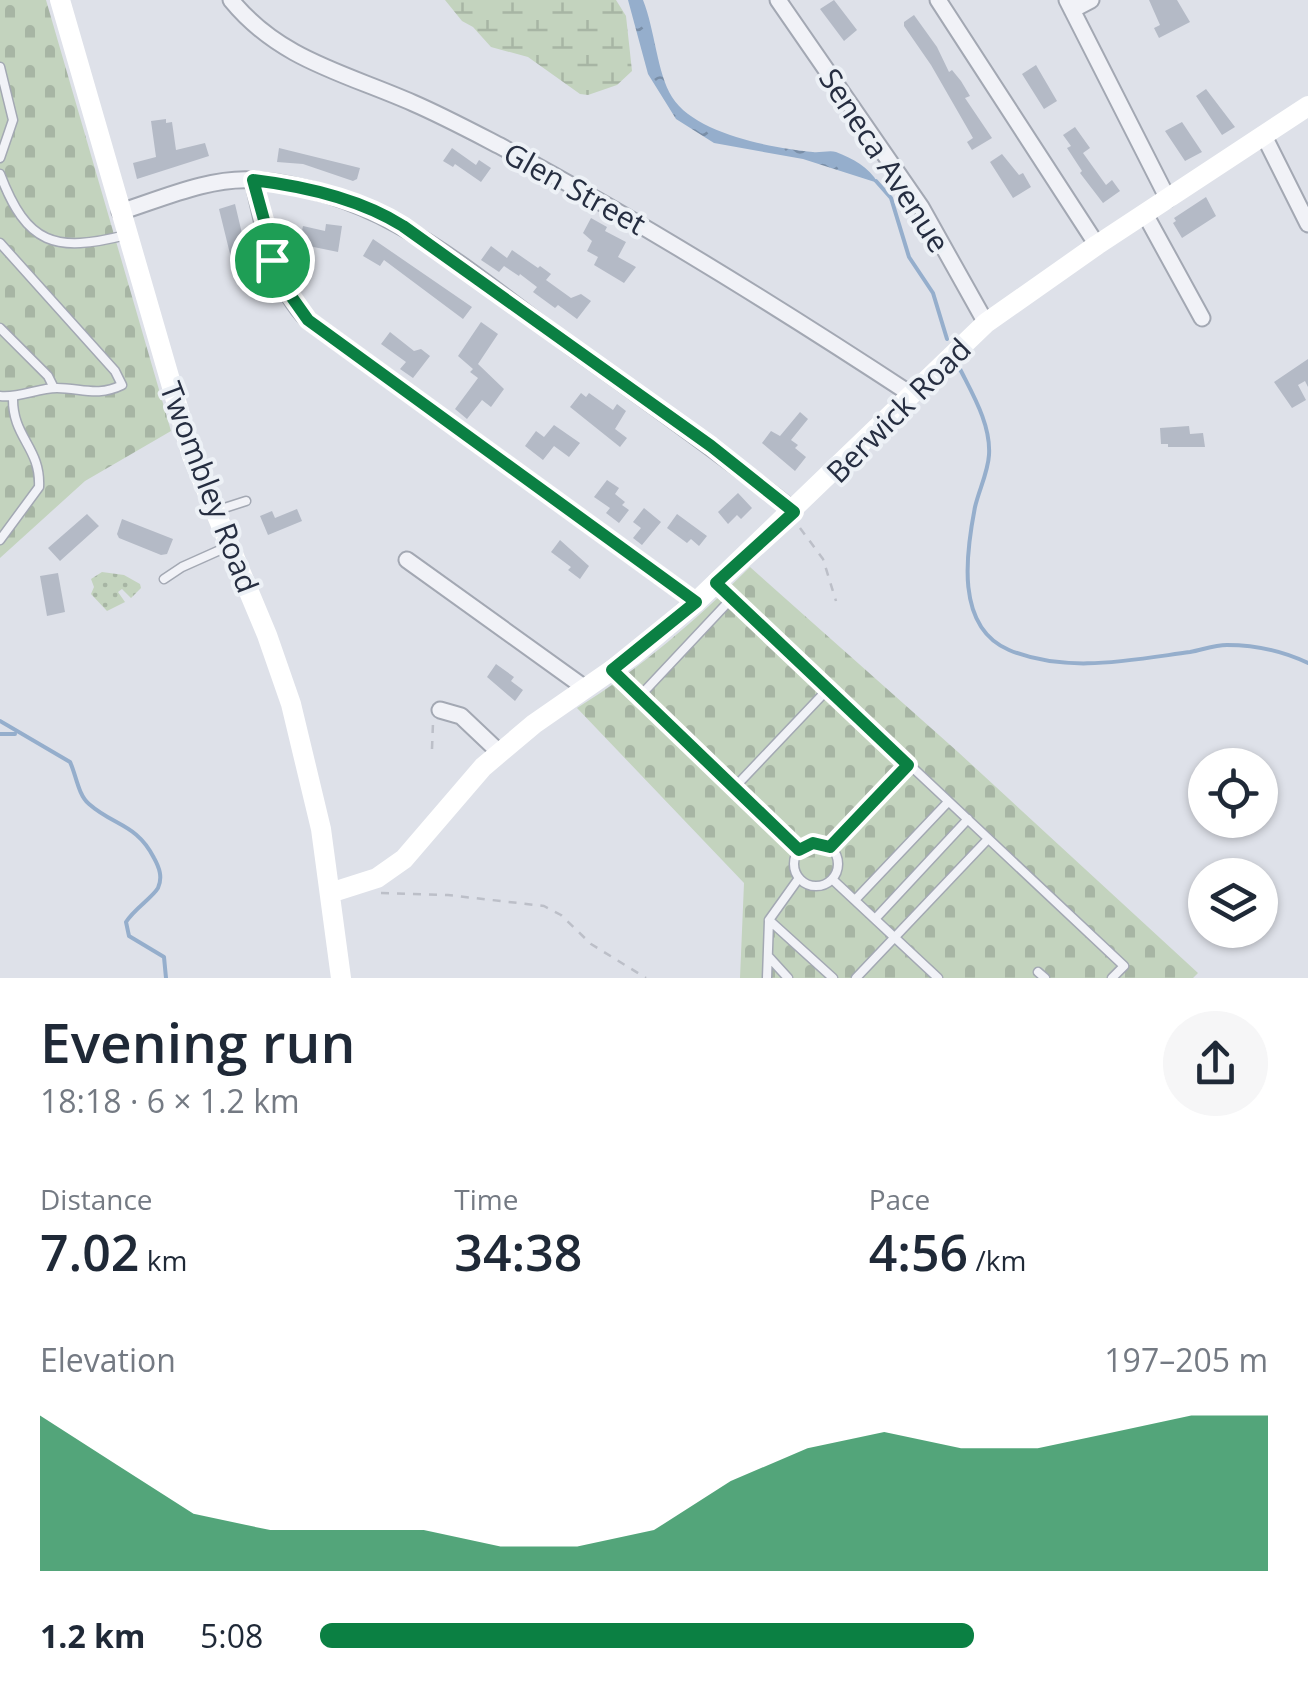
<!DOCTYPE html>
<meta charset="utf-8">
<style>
:root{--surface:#fff;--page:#f6f6f7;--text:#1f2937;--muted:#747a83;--accent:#0b8043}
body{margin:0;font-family:"Open Sans",sans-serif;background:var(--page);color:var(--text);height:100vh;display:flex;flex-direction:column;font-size:38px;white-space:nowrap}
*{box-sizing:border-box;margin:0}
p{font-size:32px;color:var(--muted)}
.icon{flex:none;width:55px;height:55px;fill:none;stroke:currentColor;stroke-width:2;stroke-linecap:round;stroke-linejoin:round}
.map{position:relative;height:978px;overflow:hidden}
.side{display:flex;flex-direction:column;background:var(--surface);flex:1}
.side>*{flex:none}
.buttons{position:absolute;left:1188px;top:748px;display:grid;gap:20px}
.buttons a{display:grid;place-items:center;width:90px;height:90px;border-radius:50%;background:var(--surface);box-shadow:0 2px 8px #0004;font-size:50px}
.pin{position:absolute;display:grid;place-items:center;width:85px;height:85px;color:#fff;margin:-42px;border:5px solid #fff;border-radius:50%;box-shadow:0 2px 10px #0007}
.round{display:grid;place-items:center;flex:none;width:105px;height:105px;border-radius:52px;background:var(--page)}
.overview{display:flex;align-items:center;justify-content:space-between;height:170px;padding:0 40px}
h1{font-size:55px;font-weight:600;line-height:75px}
.stats{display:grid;grid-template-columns:repeat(3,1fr);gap:15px;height:170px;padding:10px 40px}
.stats div{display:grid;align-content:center}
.stats b{font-size:50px;font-weight:600}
.stats small{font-size:28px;font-weight:400}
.stats p{font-size:28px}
.chart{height:280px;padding:20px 40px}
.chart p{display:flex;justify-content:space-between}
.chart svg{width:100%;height:180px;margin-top:10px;fill:var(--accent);opacity:.7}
ul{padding:0 40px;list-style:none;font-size:32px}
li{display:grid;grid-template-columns:160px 120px 1fr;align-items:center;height:75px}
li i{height:25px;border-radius:12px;background:var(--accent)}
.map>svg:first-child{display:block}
.grass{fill:url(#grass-dots)}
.wetland{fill:url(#wetland-marsh)}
.cemetery{fill:url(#cemetery-stones)}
.water{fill:url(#water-ripples)}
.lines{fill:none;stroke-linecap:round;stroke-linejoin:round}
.stream{stroke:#95aecc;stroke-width:4}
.building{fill:#b4bac6}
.lane-casing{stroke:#a3a8b3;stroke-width:11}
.street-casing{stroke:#a3a8b3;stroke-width:19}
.path{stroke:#bcbfc8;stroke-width:2.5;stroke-dasharray:8 8;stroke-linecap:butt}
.lane{stroke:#f1f2f7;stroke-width:8}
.street{stroke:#f1f2f7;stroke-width:15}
.secondary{stroke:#fff;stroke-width:20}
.route-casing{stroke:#fff;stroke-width:20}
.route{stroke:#0b8043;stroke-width:12}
.labels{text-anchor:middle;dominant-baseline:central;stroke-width:8;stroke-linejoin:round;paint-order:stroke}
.street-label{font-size:30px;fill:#262e41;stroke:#edf1f6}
</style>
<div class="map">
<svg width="1308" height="978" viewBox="0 0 1308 978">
<defs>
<pattern id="grass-dots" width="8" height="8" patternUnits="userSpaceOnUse" patternTransform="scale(2.5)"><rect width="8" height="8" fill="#c3d3be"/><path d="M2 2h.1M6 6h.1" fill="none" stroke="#a7b5a4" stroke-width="1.8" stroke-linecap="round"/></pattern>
<pattern id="wetland-marsh" width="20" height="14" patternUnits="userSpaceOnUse" patternTransform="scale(2.5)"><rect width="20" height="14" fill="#c3d3be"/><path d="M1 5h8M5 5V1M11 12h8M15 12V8" fill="none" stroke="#a7b5a4"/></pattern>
<pattern id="cemetery-stones" width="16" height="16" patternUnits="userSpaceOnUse" patternTransform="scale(2.5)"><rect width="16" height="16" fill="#c3d3be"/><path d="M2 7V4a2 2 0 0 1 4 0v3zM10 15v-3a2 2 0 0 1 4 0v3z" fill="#a7b5a4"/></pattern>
<pattern id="water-ripples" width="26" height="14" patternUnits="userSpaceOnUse" patternTransform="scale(2.5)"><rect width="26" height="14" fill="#95aecc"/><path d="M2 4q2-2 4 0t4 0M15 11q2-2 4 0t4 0" fill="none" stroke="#798ea7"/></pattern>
</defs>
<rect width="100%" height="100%" fill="#dee1e9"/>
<path class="grass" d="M102 572 124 575 140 584 141 588 131 598 122 589 118 592 125 602 107 611 91 594 94 587 91 579Z"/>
<path class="wetland" d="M445 0H616L626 16 632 71 617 85 588 95 580 94 528 57 491 47 473 27 462 21Z"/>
<path class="cemetery" d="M0 0H46L171 431 85 481 0 558Z
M750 567 958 752 1198 973 1193 978H740L744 883 577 708C640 669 697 619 750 567Z"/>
<path class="water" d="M628 0H643C655 30 657 73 672 97 695 134 772 148 813 152 819 153 830 150 836 152 852 158 869 167 878 183L803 159 714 143 676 119 648 74Z"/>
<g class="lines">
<path class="stream" d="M876 181 891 198 909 257 933 293 947 339
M960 369C973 395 991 425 989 455 988 472 979 490 975 507 966 553 955 627 1009 650 1066 674 1131 660 1190 652 1202 650 1214 645 1227 645 1255 645 1283 651 1308 663
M0 721 70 762C76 774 78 795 89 804 114 826 137 824 154 858 159 867 163 877 158 888 152 898 134 909 126 922L129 936 164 957 166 978
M0 734H15"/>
</g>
<path class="building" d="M834 0 857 30 844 41 820 9Z
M1149 0H1177L1190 22 1159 38 1154 28 1160 25Z
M914 15 937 47 949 72 952 70 961 81 970 96 965 98 992 138 972 150 967 142 973 138 931 65 904 26V22Z
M1036 65 1057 101 1044 109 1022 74Z
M1206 89 1235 127 1222 135 1196 96Z
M166 119V123L172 122 176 150 205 143 209 156 137 179 133 163 156 157 151 121Z
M1182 122 1202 152 1185 161 1165 131Z
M1075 127 1090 148 1083 153 1106 185 1112 180 1120 191 1103 203 1080 173 1082 171 1067 148 1071 146 1063 135Z
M279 148 360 168 357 179 353 181 303 164 277 162Z
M452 148 476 165 479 160 491 168 481 182 455 164 453 167 443 161Z
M1002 154 1019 175 1023 173 1031 187 1013 198 990 162Z
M1206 197 1216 216 1182 238 1173 223 1176 221 1174 218Z
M235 204 249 263 233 266 219 209Z
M591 218 607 227 605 231 626 242 618 257 636 267 624 283 594 265 598 257 587 251 592 241 583 233Z
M326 224 342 226 338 252 299 244 303 226 325 231Z
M373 239 472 307 463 319 384 260 380 266 363 256Z
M491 246 507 258 512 250 538 268 540 266 551 274 546 280 571 298 581 294 591 301 577 319 558 305 555 308 533 292 537 287 520 274 519 276 504 266 499 272 481 260Z
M481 322 498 334 478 364 504 389 491 407 482 400 467 419 455 409 478 378 470 372 473 369 458 356Z
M390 332 414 351 421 349 430 356 413 378 400 369 406 362 381 344Z
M1308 359V387L1305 381 1298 385 1306 400 1292 408 1274 382Z
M581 393 586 397 589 393 613 410 617 404 626 411 615 429 627 438 620 447 570 407Z
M800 412 808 419 791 440 798 445 795 448 806 457 795 471 762 443 771 431 780 436Z
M554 425 580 443 569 457 554 446 543 460 525 446 536 431 544 437Z
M1189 426 1190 434 1203 433 1205 447H1168V444H1161L1160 428Z
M607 480 619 488 615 494 625 502 622 505 629 510 619 523 606 513 610 508 594 497Z
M738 493 752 508 741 519 737 515 728 524 718 512Z
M644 508 661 522 642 545 633 538 641 528 633 522Z
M297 509 302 521 268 535 260 516 272 511 275 518Z
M87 514 99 526 60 561 48 548Z
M677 514 707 536 699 546 691 539 687 543 667 528Z
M122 519 173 539 167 554 161 555 119 538 117 534Z
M560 540 589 566 580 579 568 570 571 567 551 552Z
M58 573 65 612 47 616 40 576Z
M496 664 514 677 511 681 523 690 515 701 487 677Z"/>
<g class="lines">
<g class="lane-casing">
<path id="lane" d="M0 67 13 120 0 158
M0 174C27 245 55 253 126 235
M0 243 115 371 122 385C98 397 81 388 57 388 37 388 21 398 0 396
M0 328 48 376 54 388
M218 510 246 501
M0 540 39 487C41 447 12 438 13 397
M164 579 182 567 229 546
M717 584 1124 966 1112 978
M612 670 799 850
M639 697 732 598
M734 788 828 689
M794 864a22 22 0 1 1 44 0a22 22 0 1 1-44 0Z
M830 847 908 765
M832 879 938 978
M855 900 948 802
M875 919 968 819
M769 920 833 978
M768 956 788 978
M1038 972 1045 978
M767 978 769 920 799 878
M856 978 988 839"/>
</g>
<g class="street-casing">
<path id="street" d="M231 0C280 60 345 73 413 103 443 116 473 132 502 147 643 223 778 307 912 395
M778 0 921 207 986 323
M938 0 1097 245
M1067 0 1168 199
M1072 10 1091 0
M1264 136 1308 224
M253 180C265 230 271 282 308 320L696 602
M120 212C161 199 210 177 253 180 387 191 470 274 573 348 647 401 722 454 794 511
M1145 214 1202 318
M407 560 585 688
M440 710 461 716 499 752"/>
</g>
<path class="path" d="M800 528 823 559 836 601
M432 749 433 723
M381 893 448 895 544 906 561 915 591 944 646 978"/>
<use href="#lane" class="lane"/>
<use href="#street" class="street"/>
<path class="secondary" d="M60 0 192 456 267 635 291 704 321 829 341 978
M330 893 377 878 404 859 483 767 534 724 632 656 696 602 986 323 1097 245 1308 106"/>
</g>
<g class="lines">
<g class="route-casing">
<path id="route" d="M253 180C303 186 360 199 403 226L711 446 794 512 716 583 908 765 830 847 813 843 799 850 612 670 696 602 308 320 281 282Z"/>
</g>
<use href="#route" class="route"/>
</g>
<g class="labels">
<g class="street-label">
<text transform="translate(885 160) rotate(57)">Seneca Avenue</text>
<text transform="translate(575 188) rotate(29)">Glen Street</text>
<text transform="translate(898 410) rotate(-45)">Berwick Road</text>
<text transform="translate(210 487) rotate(69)">Twombley Road</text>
</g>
</g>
</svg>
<div class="buttons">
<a><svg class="icon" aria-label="locate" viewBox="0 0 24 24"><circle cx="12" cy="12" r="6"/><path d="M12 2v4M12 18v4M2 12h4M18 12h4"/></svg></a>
<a><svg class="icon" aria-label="layers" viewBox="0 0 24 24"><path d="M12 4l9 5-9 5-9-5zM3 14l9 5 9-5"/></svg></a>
</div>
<div class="pin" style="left:272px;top:260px;background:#1e9e55"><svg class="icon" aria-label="arrive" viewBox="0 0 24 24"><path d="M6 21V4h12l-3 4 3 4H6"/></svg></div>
</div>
<section class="side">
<div class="overview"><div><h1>Evening run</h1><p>18:18 · 6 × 1.2 km</p></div><a class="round"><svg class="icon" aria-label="share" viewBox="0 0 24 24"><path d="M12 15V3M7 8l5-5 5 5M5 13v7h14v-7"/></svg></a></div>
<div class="stats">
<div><p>Distance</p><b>7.02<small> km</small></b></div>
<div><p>Time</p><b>34:38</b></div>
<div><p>Pace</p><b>4:56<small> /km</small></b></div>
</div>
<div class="chart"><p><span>Elevation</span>197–205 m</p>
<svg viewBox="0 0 160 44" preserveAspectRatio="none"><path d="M0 44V6L10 18L20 30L30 34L40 34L50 34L60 38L70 38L80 34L90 22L100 14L110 10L120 14L130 14L140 10L150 6L160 6V44z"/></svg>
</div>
<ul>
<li><b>1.2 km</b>5:08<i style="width:69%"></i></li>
</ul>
</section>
